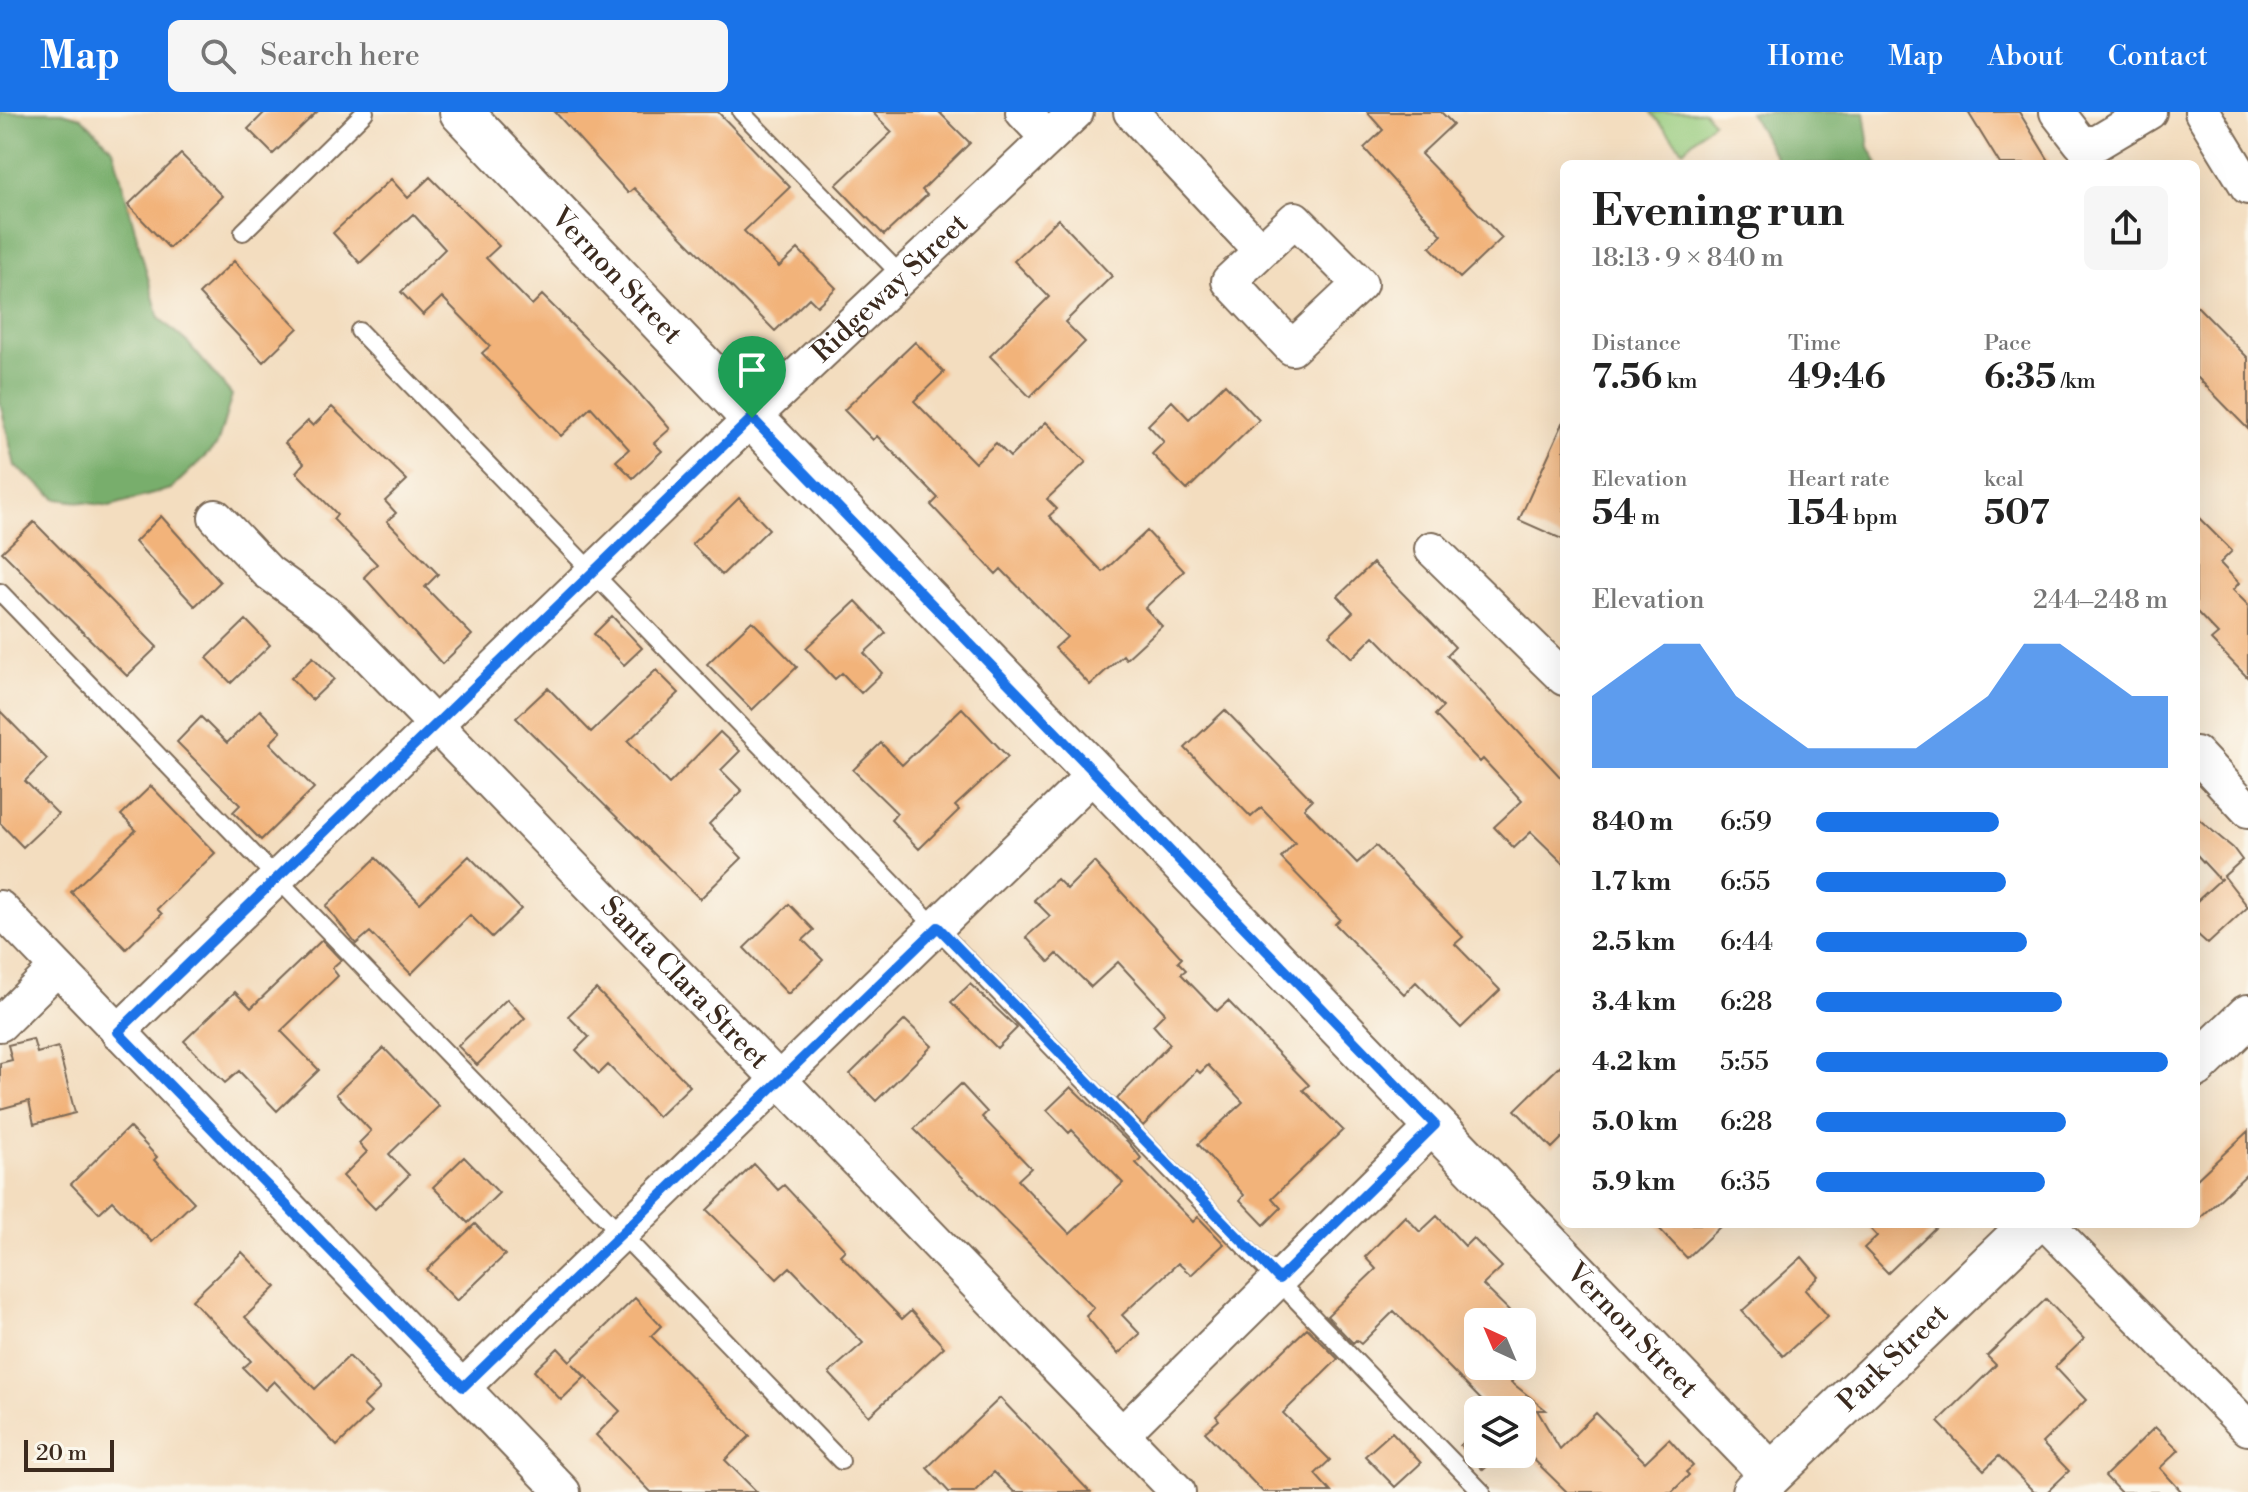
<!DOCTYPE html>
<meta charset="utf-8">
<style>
:root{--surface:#fff;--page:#f6f6f6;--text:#222;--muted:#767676;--accent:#1a73e8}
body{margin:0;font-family:"Libre Bodoni",serif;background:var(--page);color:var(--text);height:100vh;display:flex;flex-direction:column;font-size:30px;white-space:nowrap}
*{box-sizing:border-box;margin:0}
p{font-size:26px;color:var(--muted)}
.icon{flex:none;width:44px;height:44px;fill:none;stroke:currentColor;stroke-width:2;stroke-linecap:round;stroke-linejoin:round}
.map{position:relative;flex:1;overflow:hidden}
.drawer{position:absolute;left:1560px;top:48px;width:640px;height:1068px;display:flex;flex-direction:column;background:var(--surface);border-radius:12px;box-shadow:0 8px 32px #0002}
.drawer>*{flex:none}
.needle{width:52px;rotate:316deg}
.fabs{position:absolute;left:1464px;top:1196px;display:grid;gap:16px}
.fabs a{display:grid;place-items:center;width:72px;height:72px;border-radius:12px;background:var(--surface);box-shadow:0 8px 32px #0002;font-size:40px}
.scale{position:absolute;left:24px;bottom:20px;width:90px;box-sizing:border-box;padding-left:8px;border:4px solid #3b2a1e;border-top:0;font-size:22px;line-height:28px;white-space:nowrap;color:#3b2a1e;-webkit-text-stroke:6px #fbf7ec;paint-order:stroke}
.pin{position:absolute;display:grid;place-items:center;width:68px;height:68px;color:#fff;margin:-82px -34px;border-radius:50% 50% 50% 0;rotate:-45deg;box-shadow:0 0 8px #0007}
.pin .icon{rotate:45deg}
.round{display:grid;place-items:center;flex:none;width:84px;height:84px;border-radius:12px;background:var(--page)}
.headline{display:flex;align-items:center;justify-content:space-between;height:136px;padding:0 32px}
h1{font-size:44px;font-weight:800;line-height:60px}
.figures{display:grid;grid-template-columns:repeat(3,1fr);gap:12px;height:136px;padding:8px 32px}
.figures div{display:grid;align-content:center}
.figures b{font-size:34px;font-weight:800}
.figures small{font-size:22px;font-weight:400}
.figures p{font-size:22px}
.chart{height:224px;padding:16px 32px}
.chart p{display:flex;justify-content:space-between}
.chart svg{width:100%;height:144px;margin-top:8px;fill:var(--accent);opacity:.7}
ul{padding:0 32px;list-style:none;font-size:26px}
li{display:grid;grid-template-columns:128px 96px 1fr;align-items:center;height:60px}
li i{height:20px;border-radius:10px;background:var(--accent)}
header{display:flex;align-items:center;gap:48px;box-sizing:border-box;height:112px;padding:0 40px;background:var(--accent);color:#fff}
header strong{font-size:38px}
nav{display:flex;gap:44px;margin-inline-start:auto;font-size:28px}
.search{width:560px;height:72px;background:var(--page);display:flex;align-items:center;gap:20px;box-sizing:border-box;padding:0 28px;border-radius:12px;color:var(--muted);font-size:30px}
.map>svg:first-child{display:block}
.green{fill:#95ca7c;stroke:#687a4d;stroke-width:2}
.forest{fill:#78ae6c;stroke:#5a6c45;stroke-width:2}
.building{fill:#f2b37a}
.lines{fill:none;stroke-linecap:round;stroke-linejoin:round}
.service-casing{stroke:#7b6956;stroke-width:20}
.minor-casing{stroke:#7b6956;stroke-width:38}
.tertiary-casing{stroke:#7b6956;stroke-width:46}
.service{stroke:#fff;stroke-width:16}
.minor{stroke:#fff;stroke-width:34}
.tertiary{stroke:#fff;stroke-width:42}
.route-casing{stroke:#fff;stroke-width:16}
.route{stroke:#1a73e8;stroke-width:10}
.labels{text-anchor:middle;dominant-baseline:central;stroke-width:6;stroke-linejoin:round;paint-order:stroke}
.street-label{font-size:28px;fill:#3b2a1e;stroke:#fbf7ec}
</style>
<header>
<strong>Map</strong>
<div class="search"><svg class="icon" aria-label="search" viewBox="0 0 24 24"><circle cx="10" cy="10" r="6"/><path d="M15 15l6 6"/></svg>Search here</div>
<nav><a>Home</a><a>Map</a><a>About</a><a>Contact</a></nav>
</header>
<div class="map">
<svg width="2248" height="1380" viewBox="0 0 2248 1380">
<rect width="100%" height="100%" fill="#fbf7ec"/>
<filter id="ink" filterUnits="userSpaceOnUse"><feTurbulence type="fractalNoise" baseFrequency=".0125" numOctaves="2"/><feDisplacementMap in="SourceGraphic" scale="16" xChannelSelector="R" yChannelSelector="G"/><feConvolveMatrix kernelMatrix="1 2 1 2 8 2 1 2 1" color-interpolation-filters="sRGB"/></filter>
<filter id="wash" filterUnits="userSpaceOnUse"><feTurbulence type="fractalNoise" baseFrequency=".006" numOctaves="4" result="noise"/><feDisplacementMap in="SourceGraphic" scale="32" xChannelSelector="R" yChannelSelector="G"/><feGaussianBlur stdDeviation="1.8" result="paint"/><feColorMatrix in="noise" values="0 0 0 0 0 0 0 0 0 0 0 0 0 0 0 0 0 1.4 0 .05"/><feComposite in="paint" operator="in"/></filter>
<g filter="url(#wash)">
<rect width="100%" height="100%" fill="#f3ddbf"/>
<path class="green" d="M1650 0H1704L1713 10 1683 38Z"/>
<path class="forest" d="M0 0H62L81 5 113 37 159 206 189 232 232 283 217 333 171 377 110 394 57 387 15 354 0 290Z
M1749 0H1864L1869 35 1878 52H1780Z"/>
<g id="blocks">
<path class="building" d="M265 0H317L273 42 248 17Z
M555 0H718L790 75 744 119 779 155 798 137 836 176 817 194 809 186 775 219 634 76 628 81Z
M872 0H939L970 31 922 78 927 83 884 123 836 73 892 20Z
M1367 0H1441L1453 12 1421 42 1502 126 1460 166 1430 135 1442 123 1364 36 1383 18Z
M1968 0H2019L2051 52H2000Z
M181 42 222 84 169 136 128 93Z
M430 65 499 134 486 146 532 193 542 183 631 272 670 317 654 331 662 339 633 366 616 349 629 337 591 295 561 324 482 241 490 234 442 185 423 203 401 180 445 137 413 102 360 151 333 121 391 67 408 86Z
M1058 107 1112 164 1065 210 1085 230 1030 285 990 244 1049 185 1014 149Z
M234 149 298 216 263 250 199 182Z
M2196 193 2248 246V317L2196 264Z
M915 230 944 260 914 289 975 351 996 331 1010 345 1046 310 1086 350 1047 387 1057 397 1049 404 1103 460 1147 419 1184 459 1145 496 1162 514 1126 547 1123 543 1090 573 1055 536 1067 525 1001 457 996 462 931 393 938 386 877 324 873 328 844 298Z
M1225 272 1259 308 1187 378 1152 342 1164 330 1148 313 1172 289 1189 307Z
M332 295 407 368 385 389 396 401 387 409 438 462 425 475 472 523 442 552 364 465 377 452 333 407 337 402 296 360 304 351 285 331 308 309 313 314Z
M1564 309V428L1519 408Z
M739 386 769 417 722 463 692 432Z
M2196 403 2232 439 2220 451 2239 471 2233 478 2248 493V566L2211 528 2218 522 2196 499Z
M161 404 220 470 195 494 135 430Z
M34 410 157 535 127 564 2 440Z
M1373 451 1455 535 1447 543 1564 669V752L1531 720 1514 736 1494 715 1522 689 1483 647 1480 650 1435 603 1443 595 1374 524 1352 546 1329 523 1353 500 1338 484Z
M856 489 886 521 864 541 882 561 861 581 842 561 835 567 806 536Z
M612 504 642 536 624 553 594 522Z
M246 508 270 533 231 571 207 546Z
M752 509 797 555 752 598 707 552Z
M313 545 334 567 312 588 291 566Z
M656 558 679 581 628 629 669 672 720 620 740 639 721 658 742 679 709 712 742 746 700 787 516 606 548 576 591 620Z
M962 596 1008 645 955 694 959 698 919 737 891 708 897 701 853 658 881 631 902 653Z
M260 598 281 620 270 631 314 676 261 728 233 700 240 693 177 630 201 605 227 631Z
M1225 598 1312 688 1304 696 1357 751 1376 734 1463 825 1455 832 1500 878 1461 916 1416 870 1404 882 1335 812 1340 807 1281 746 1295 731 1261 696 1251 705 1185 636Z
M0 599 47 647 25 669 58 702 23 735 0 711Z
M151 674 215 741 157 797 162 802 126 837 71 780 136 718 121 703Z
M2196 705 2233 736 2242 748 2224 764 2248 795 2208 832 2196 821V790L2222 766 2220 768 2196 742Z
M469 744 521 797 492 825 470 803 411 862 370 820 356 832 326 794 376 746 420 791Z
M1094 750 1182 846 1178 850 1186 858 1181 862 1217 899 1228 889 1309 973 1303 978 1343 1018 1272 1086 1281 1096 1264 1113 1240 1088 1244 1083 1198 1032 1243 990 1208 953 1200 961 1197 958 1143 1014 1117 987 1170 932 1153 913 1165 901 1118 850 1091 875 1057 842 1049 850 1026 825 1050 804 1034 788 1057 767 1067 777Z
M789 792 814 818 803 828 823 848 788 882 744 836Z
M322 828 341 848 332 856 338 864 281 919 319 958 277 999 239 959 225 971 184 929 235 880 251 896Z
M970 872 1017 916 997 936 951 890Z
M596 877 690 974 658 1005 608 953 599 962 576 938 589 925 568 904Z
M507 887 525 906 477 953 458 934Z
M905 908 932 934 876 989 850 962Z
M33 927 37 941 58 935 75 1001 34 1012 29 989 0 997V951L12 948 8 933Z
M384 936 439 994 389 1042 409 1063 375 1097 343 1064 367 1040 359 1031 371 1019 336 982Z
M1564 950V1024L1552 1036 1515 998Z
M961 972 987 1000 982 1005 1031 1056 1018 1068 1070 1122 1123 1071 1072 1018 1069 1021 1047 998 1071 975 1128 1030 1141 1046 1136 1051 1193 1110 1198 1105 1224 1132 1191 1163 1178 1151 1122 1203 1140 1222 1118 1242 1086 1204 1094 1196 914 1017Z
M129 1015 157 1045 154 1048 194 1090 152 1130 112 1089 99 1101 71 1072Z
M2248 1019V1061L2196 1110V1068Z
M464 1045 499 1081 468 1111 433 1075Z
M754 1052 778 1078 784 1073 845 1138 840 1143 902 1207 911 1199 944 1235 869 1304 829 1261 863 1231 790 1155 777 1167 707 1098Z
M1405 1104 1420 1120 1437 1104 1465 1134 1473 1126 1502 1155 1483 1173 1521 1210H1478V1254H1516L1521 1260 1511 1270 1546 1298H1537L1560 1337 1596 1301 1645 1350 1669 1327 1693 1354 1686 1360 1689 1363 1672 1380H1567L1522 1336V1298H1491L1394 1199 1361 1232 1356 1228 1353 1231 1327 1204 1376 1157 1365 1145Z
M475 1112 505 1143 457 1189 427 1158Z
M1655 1112H1723L1687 1146Z
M1866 1112H1939L1888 1161 1864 1136 1877 1124Z
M242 1140 276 1175 245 1205 315 1277 349 1244 380 1277 363 1293 371 1301 337 1334 274 1269 265 1278 243 1256 251 1249 192 1188Z
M1802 1145 1819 1165 1805 1178 1828 1204 1783 1244 1742 1199Z
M635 1186 661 1214 651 1224 750 1324 725 1348 757 1380H651L596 1323 620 1299 573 1252 585 1265 561 1288 534 1259 558 1236 570 1249Z
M2046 1187 2084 1227 2055 1255 2086 1288 2042 1331 2069 1359 2047 1380H2034L1999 1344 1984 1358 1938 1310 1996 1253 1987 1244Z
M1307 1216 1338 1247 1283 1301 1330 1348 1315 1362 1331 1380H1263L1205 1320 1219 1308 1216 1304Z
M1000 1286 1090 1380H1014L994 1360 974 1380H949L927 1356Z
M2155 1315 2179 1338 2160 1356 2182 1380H2120L2105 1364Z
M1478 1316V1342H1501L1483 1358 1460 1333Z
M1392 1320 1421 1351 1395 1375 1365 1344Z"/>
</g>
</g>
<g filter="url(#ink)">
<use href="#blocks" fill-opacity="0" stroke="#7b6956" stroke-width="2"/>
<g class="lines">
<g class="service-casing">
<path id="service" d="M741 0 902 164
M243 120 365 0
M359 219 1482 1380
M0 480 841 1349"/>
</g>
<g class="minor-casing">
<g id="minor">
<path d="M1023 0 1048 26"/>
<path d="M1131 0 1259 137"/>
<path d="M2057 0 2081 31H2097L2149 0"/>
<path d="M2202 0 2248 75"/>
<path d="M1295 107 1360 172 1292 236 1229 169Z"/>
<path id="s1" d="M216 405 268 460 331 505 1178 1380"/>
<path d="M1432 437 1564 566"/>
<path d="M2196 642 2248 698"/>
<path d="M0 796 563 1380"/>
<path d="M0 912 57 856"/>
<path id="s2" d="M118 920 752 306 1076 0"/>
<path d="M2047 1112 2248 1316"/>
<path d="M463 1275 1095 661"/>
<path d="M1122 1322 1435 1013"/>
</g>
</g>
<g class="tertiary-casing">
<g id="tertiary">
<path id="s3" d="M461 0 752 306 1771 1362"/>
<path d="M2196 954 2248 904"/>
<path id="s4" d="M1753 1380 2032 1112"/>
</g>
</g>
<use href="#service" class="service"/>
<use href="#minor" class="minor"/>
<use href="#tertiary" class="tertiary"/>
</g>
</g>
<g class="lines" filter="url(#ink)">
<g class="route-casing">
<path id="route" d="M752 306 1435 1013 1279 1167 938 815 463 1275 118 920Z"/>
</g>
<use href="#route" class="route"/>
</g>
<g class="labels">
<g class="street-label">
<text stroke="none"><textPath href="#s3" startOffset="226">Vernon Street</textPath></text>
<text stroke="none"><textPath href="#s2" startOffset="1072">Ridgeway Street</textPath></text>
<text stroke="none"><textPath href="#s1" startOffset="662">Santa Clara Street</textPath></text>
<text stroke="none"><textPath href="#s3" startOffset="1690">Vernon Street</textPath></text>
<text stroke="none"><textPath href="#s4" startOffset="194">Park Street</textPath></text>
</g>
</g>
</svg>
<div class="fabs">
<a><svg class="needle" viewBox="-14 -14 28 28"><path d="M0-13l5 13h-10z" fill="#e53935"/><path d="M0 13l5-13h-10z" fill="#767676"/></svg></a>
<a><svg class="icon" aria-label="layers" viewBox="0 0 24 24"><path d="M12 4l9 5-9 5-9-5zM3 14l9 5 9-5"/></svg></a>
</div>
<div class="scale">20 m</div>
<div class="pin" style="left:752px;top:306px;background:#1e9e55"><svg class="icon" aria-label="arrive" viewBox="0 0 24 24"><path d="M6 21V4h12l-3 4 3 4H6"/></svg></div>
<section class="drawer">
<div class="headline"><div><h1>Evening run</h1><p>18:13 · 9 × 840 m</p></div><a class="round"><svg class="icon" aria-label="share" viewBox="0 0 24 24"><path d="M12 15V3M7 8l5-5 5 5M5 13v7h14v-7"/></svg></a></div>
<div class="figures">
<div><p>Distance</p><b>7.56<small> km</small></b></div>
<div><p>Time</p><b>49:46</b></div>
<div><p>Pace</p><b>6:35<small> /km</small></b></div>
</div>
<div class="figures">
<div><p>Elevation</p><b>54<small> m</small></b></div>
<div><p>Heart rate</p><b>154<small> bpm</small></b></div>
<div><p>kcal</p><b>507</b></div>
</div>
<div class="chart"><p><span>Elevation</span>244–248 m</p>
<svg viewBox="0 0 160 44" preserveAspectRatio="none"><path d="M0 44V22L10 14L20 6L30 6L40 22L50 30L60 38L70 38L80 38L90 38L100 30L110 22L120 6L130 6L140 14L150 22L160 22V44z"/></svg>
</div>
<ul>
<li><b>840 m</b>6:59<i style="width:52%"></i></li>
<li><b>1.7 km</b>6:55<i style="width:54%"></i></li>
<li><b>2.5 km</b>6:44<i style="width:60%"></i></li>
<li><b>3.4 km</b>6:28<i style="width:70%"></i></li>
<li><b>4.2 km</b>5:55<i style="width:100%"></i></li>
<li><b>5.0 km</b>6:28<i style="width:71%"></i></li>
<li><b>5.9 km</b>6:35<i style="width:65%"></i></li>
</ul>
</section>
</div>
